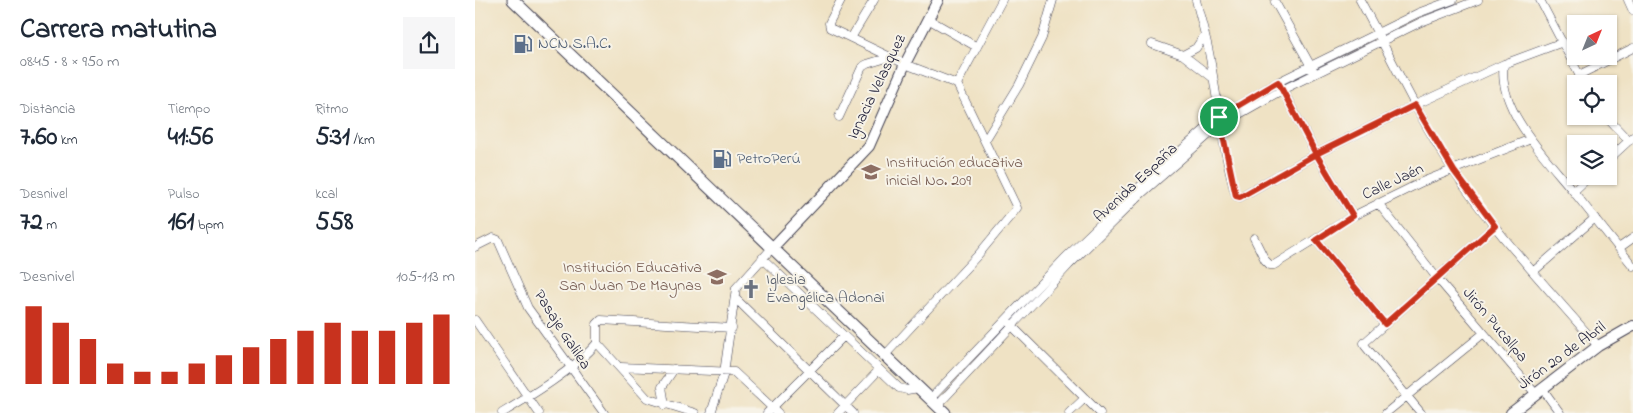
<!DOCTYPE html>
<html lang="es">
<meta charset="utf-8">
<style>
:root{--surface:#fff;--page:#f6f6f7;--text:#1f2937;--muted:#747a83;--accent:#c8321e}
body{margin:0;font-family:"Indie Flower",sans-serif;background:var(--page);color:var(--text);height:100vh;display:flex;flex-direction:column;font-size:19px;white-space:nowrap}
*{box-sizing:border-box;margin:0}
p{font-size:16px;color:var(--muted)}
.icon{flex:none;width:28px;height:28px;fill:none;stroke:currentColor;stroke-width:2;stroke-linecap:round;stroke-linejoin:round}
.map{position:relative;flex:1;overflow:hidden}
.side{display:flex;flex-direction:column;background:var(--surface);width:475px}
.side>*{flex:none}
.needle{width:32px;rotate:43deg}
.controls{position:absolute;left:1092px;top:15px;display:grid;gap:10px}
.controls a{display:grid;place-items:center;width:50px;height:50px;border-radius:0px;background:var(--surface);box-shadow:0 1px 4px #0004;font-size:25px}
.pin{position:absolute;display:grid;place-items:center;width:42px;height:42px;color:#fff;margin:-21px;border:2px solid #fff;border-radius:50%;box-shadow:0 1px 5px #0007}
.round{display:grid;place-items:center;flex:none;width:52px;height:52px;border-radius:0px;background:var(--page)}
.head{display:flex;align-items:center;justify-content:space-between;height:85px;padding:0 20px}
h1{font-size:28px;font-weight:800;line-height:38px}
.stats{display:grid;grid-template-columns:repeat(3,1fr);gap:8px;height:85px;padding:5px 20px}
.stats div{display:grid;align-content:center}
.stats b{font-size:25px;font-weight:800}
.stats small{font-size:14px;font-weight:400}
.stats p{font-size:14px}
.chart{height:140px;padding:10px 20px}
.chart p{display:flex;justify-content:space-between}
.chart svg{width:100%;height:90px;margin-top:5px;stroke:var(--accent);stroke-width:6}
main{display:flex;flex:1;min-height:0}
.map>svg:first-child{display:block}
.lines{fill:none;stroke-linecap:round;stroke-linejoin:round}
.minor-casing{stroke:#413f50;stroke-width:9}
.major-casing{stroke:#413f50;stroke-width:12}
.highway-casing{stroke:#413f50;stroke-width:13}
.minor{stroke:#fff;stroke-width:8}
.major{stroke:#fff;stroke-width:10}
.highway{stroke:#fff;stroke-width:11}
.route-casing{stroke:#fff;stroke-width:10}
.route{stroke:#c8321e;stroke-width:6}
.labels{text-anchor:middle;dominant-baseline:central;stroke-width:4;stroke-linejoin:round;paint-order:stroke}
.service-label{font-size:16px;fill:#4e5e75;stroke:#f7f3e8;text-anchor:start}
.street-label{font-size:16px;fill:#22223b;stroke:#f7f3e8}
.education-label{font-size:16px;fill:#785e54;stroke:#f7f3e8;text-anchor:start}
.worship-label{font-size:16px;fill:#5b616d;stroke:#f7f3e8;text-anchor:start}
</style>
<main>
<section class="side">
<div class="head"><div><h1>Carrera matutina</h1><p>08:45 · 8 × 950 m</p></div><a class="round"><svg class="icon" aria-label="share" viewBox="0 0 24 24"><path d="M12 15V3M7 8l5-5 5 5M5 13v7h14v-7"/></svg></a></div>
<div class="stats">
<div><p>Distancia</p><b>7.60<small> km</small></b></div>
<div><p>Tiempo</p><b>41:56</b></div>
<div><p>Ritmo</p><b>5:31<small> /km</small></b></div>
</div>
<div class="stats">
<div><p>Desnivel</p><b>72<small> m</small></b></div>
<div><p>Pulso</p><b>161<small> bpm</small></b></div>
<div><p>kcal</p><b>558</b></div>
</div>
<div class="chart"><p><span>Desnivel</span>105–113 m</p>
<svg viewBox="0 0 160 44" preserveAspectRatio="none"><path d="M5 44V6M15 44V14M25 44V22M35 44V34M45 44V38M55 44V38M65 44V34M75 44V30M85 44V26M95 44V22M105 44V18M115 44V14M125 44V18M135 44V18M145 44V14M155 44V10"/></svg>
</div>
</section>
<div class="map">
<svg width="1158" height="413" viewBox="0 0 1158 413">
<rect width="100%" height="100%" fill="#f7f3e8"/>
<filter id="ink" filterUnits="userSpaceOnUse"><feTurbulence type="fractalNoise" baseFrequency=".02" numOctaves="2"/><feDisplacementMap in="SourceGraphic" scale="10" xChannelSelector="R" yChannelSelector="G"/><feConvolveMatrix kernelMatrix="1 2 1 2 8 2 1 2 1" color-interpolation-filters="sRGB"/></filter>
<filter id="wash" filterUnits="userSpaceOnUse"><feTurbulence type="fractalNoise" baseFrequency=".0096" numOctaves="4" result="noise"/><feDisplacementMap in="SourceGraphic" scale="20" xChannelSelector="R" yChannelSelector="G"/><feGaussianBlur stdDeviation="1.12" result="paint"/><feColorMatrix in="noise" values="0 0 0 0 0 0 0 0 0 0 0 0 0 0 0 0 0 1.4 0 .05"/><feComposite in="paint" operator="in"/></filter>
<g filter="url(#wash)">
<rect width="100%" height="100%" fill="#efe2c4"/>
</g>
<g filter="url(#ink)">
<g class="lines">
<g class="minor-casing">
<path id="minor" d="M366 0 354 23 355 28 430 64 482 84 542 208 503 255 411 354
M721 0C726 21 733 42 736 64 744 108 748 152 761 196L765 197 841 154 940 105 1029 64 1088 42
M885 0C916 57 943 116 978 170 1020 233 1074 289 1123 346
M1065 0 1109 84
M1153 0 1158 11
M800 2 838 70
M453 19 502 47
M376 38 399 0
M677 44 708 55 721 48 729 36
M708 55 738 78
M1029 64C1021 108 1072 159 1098 191 1118 216 1138 241 1158 266
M1104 75 1158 48
M482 84 527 0
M806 87 841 154 878 216
M1130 116 1154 141
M364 117 387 67 392 64 415 57
M511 139 544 85 567 38 578 0
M1134 159 1158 137
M1099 191 1115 176
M903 203 962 278 1060 393
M779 238 790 260 795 265H799L878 216 947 182 1056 139
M841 240 910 324
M0 247 18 238 23 240 53 308 129 413
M1144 248 1158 238
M287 258 424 388 432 390 444 388
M1059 271 1120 218
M260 298 378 413
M0 320 64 413
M534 323 625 413
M122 343 172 398 220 413
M146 367 259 372 303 413
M1067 388 1085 413
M455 399 589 259 662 189 744 117 803 82 943 13 978 0
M190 405 187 387 199 369
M462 406 594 265 666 194 745 125 807 90 946 22 1003 0
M27 413C57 395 100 369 122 343V324L126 320 257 328
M236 413 249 373 261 288 298 247
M292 413 369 336
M363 413 404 370
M594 413 610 398
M911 413 1009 333
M946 413 890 346 889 343 1020 226"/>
</g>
<g class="major-casing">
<path id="major" d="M298 247 394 146 430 64 463 0
M1036 413 1123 346 1158 326"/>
</g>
<g class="highway-casing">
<path id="highway" d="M38 0 470 413"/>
</g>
<use href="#minor" class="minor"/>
<use href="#major" class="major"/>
<use href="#highway" class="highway"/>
</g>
</g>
<g class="lines" filter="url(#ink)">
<g class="route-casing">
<path id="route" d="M744 117 803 82 841 154 878 216 841 240 910 324 1020 226 979 171 940 105 841 154 765 197 761 196 744 117"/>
</g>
<use href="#route" class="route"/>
</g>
<defs>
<g id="fuel-bare" transform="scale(1.5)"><path d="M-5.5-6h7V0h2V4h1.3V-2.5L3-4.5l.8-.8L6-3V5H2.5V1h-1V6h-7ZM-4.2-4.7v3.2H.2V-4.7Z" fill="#5c6f8a" stroke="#f7f3e8" stroke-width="2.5" paint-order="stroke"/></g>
<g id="school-bare" transform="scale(1.5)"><path d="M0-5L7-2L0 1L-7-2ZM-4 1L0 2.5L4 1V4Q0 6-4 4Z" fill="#8d6e63" stroke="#f7f3e8" stroke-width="2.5" paint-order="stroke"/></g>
<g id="church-bare" transform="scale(1.5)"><path d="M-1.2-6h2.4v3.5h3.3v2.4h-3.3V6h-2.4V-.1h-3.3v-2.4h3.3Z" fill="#6b7280" stroke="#f7f3e8" stroke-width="2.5" paint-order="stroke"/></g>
</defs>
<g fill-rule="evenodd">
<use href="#fuel-bare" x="48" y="44"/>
<use href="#fuel-bare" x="247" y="159"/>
<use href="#school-bare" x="396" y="172"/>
<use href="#school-bare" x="242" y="277"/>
<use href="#church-bare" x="276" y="289"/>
</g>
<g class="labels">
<g class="service-label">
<text x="63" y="44">NCN S.A.C.</text>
<text x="262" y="159">PetroPerú</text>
</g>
<g class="street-label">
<text transform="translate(402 87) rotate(-64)">Ignacia Velasquez</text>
<text transform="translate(918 182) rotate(-25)">Calle Jaén</text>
<text transform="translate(661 183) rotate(-43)">Avenida España</text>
<text transform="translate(1020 325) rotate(50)">Jirón Pucallpa</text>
<text transform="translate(87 330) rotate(57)">Pasaje Galilea</text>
<text transform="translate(1087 356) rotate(-36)">Jirón 20 de Abril</text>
</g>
<g class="education-label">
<text x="411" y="163">Institución educativa<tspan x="411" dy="18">inicial No. 209</tspan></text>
<text x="227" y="268" text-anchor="end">Institución Educativa<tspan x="227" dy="18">San Juan De Maynas</tspan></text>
</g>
<g class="worship-label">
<text x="291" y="280">Iglesia<tspan x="291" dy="18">Evangélica Adonai</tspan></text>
</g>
</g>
</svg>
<div class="controls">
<a><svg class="needle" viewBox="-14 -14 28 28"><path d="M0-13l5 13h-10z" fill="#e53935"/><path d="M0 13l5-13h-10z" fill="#747a83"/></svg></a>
<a><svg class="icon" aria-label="locate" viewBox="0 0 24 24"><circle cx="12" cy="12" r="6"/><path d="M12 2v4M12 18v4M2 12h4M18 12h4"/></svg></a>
<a><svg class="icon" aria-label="layers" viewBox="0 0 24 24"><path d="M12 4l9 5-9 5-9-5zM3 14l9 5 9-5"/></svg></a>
</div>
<div class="pin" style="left:744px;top:117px;background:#1e9e55"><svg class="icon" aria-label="arrive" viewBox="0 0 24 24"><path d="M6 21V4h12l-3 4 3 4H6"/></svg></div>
</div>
</main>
